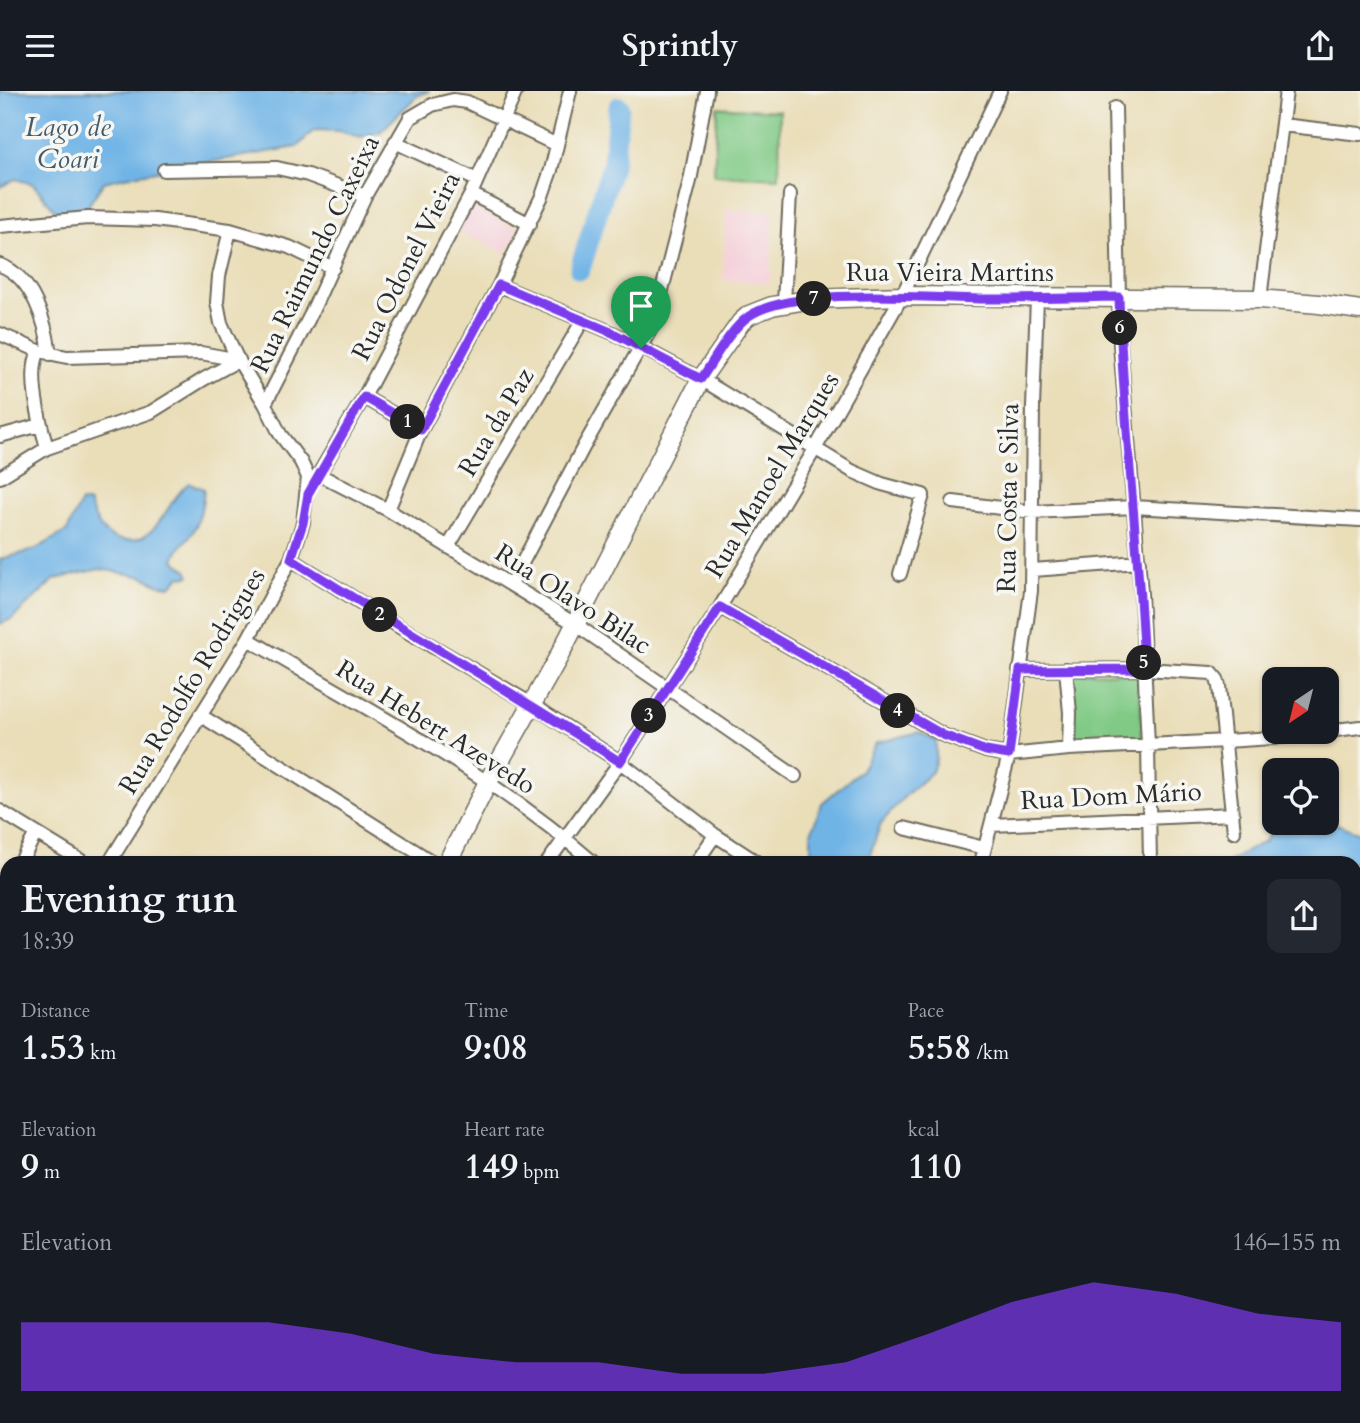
<!DOCTYPE html>
<meta charset="utf-8">
<style>
:root{--surface:#171b24;--page:#242831;--text:#f1f3f6;--muted:#9ea1a6;--accent:#7c3aed}
body{margin:0;font-family:Cardo,serif;background:var(--page);color:var(--text);height:100vh;display:flex;flex-direction:column;font-size:26px;white-space:nowrap}
*{box-sizing:border-box;margin:0}
p{font-size:23px;color:var(--muted)}
.icon{flex:none;width:38px;height:38px;fill:none;stroke:currentColor;stroke-width:2;stroke-linecap:round;stroke-linejoin:round}
.map{position:relative;flex:1;overflow:hidden}
.drawer{position:absolute;left:0px;top:765px;width:1362px;height:569px;display:flex;flex-direction:column;background:var(--surface);border-radius:21px 21px 0 0;box-shadow:0 2px 5px #0004}
.drawer>*{flex:none}
.needle{width:46px;rotate:215deg}
.buttons{position:absolute;left:1262px;top:576px;display:grid;gap:14px}
.buttons a{display:grid;place-items:center;width:77px;height:77px;border-radius:14px;background:var(--surface);box-shadow:0 2px 5px #0004;font-size:35px}
.pin{position:absolute;display:grid;place-items:center;width:60px;height:60px;color:#fff;margin:-72px -30px;border-radius:50% 50% 50% 0;rotate:-45deg;box-shadow:0 0 7px #0007}
.pin .icon{rotate:45deg}
.km{position:absolute;width:35px;height:35px;margin:-18px;border-radius:50%;background:#222;color:#fff;font-size:19px;line-height:35px;text-align:center}
.round{display:grid;place-items:center;flex:none;width:74px;height:74px;border-radius:14px;background:var(--page)}
.head{display:flex;align-items:center;justify-content:space-between;height:119px;padding:0 21px}
h1{font-size:38px;font-weight:600;line-height:52px}
.figures{display:grid;grid-template-columns:repeat(3,1fr);gap:10px;height:119px;padding:7px 21px}
.figures div{display:grid;align-content:center}
.figures b{font-size:35px;font-weight:600}
.figures small{font-size:19px;font-weight:400}
.figures p{font-size:19px}
.chart{height:196px;padding:14px 21px}
.chart p{display:flex;justify-content:space-between}
.chart svg{width:100%;height:126px;margin-top:7px;fill:var(--accent);opacity:.7}
header{display:flex;justify-content:space-between;align-items:center;height:91px;padding:0 21px;background:var(--surface);font-size:32px;font-weight:600}
.map>svg:first-child{display:block}
.built{fill:#f5cfd9}
.green{fill:#81ca86;stroke:#567a58;stroke-width:2}
.water{fill:#70b4e6;stroke:#4e7088;stroke-width:2}
.lines{fill:none;stroke-linecap:round;stroke-linejoin:round}
.river{stroke:#70b4e6;stroke-width:21}
.street-casing{stroke:#6e6a5d;stroke-width:16}
.secondary-casing{stroke:#6e6a5d;stroke-width:21}
.street{stroke:#fff;stroke-width:12}
.secondary{stroke:#fff;stroke-width:18}
.route-casing{stroke:#fff;stroke-width:14}
.route{stroke:#7c3aed;stroke-width:9}
.labels{text-anchor:middle;dominant-baseline:central;stroke-width:7;stroke-linejoin:round;paint-order:stroke}
.street-label{font-size:26px;fill:#2b2b2b;stroke:#f6f6f2}
.water-label{font-size:28px;font-style:italic;fill:#435b6c;stroke:#f6f6f2}
</style>
<header><svg class="icon" aria-label="menu" viewBox="0 0 24 24"><path d="M4 6h16M4 12h16M4 18h16"/></svg>Sprintly<svg class="icon" aria-label="share" viewBox="0 0 24 24"><path d="M12 15V3M7 8l5-5 5 5M5 13v7h14v-7"/></svg></header>
<div class="map">
<svg width="1360" height="1332" viewBox="0 0 1360 1332">
<rect width="100%" height="100%" fill="#f6f6f2"/>
<filter id="ink" filterUnits="userSpaceOnUse"><feTurbulence type="fractalNoise" baseFrequency=".0143" numOctaves="2"/><feDisplacementMap in="SourceGraphic" scale="14" xChannelSelector="R" yChannelSelector="G"/><feConvolveMatrix kernelMatrix="1 2 1 2 8 2 1 2 1" color-interpolation-filters="sRGB"/></filter>
<filter id="wash" filterUnits="userSpaceOnUse"><feTurbulence type="fractalNoise" baseFrequency=".00686" numOctaves="4" result="noise"/><feDisplacementMap in="SourceGraphic" scale="28" xChannelSelector="R" yChannelSelector="G"/><feGaussianBlur stdDeviation="1.57" result="paint"/><feColorMatrix in="noise" values="0 0 0 0 0 0 0 0 0 0 0 0 0 0 0 0 0 1.4 0 .05"/><feComposite in="paint" operator="in"/></filter>
<g filter="url(#wash)">
<rect width="100%" height="100%" fill="#eadeb9"/>
<path class="built" d="M471 117 519 138 506 162 458 141Z
M726 119 773 121 770 192 723 189Z"/>
<path class="green" d="M717 16 780 20 779 87 714 84Z
M1069 581 1140 582 1142 651 1073 654Z"/>
<path class="water" d="M0 0H430L417 5 380 41 360 46 339 40 314 39 297 56 133 84 104 91 80 127 59 124 33 93 15 88 0 96Z
M189 392 204 398C203 412 200 429 193 441 186 451 177 457 174 469L188 480 190 485 179 486 171 495 159 494 144 486 100 478 55 488 12 528 0 533V468L34 459 67 440 81 411 89 412C96 431 102 446 123 449 159 454 167 407 189 392Z
M919 641 936 650V668L932 681 906 704 881 732 867 772H811V742L822 712 861 679 876 652Z
M1327 724 1334 732 1360 742V1048H1354V772H1227L1266 749 1276 732H1326Z
M0 974 7 977V1326H760L761 1332H0Z"/>
<g class="lines">
<path class="river" d="M580 178 613 72 619 16"/>
</g>
</g>
<g filter="url(#ink)">
<g class="lines">
<g class="street-casing">
<path id="street" d="M1115 17 1120 253 1141 503 1148 654 1150 772
M1282 34 1360 43
M395 51 477 89
M164 79 277 77 308 84 365 105
M471 103 530 133
M0 135 88 127 155 129 230 139 289 156 333 177
M0 174C33 186 46 232 50 263
M499 194 613 242 654 263 701 288 852 380 882 393 923 404 900 483
M1260 208 1286 0
M784 212 790 103
M0 243 39 260 67 266 201 262 239 269
M39 260C27 283 40 332 47 357
M364 306 421 339
M265 313 309 227 365 105 410 27 432 14 453 9 467 11 557 54
M0 345 40 334
M318 383 388 419 575 533 795 685
M0 386 47 357 151 321 204 288 239 269
M316 388 364 306 471 103 516 0
M953 411 1033 421 1134 416 1360 429
M388 419 421 339 499 194 542 105 551 79 570 0
M448 456 583 229
M291 468 403 538 531 613 620 671 715 744 758 772
M1033 479 1139 471
M511 493 584 355 653 234 690 90 707 0
M720 516 943 644 986 660 1009 664 1069 658 1226 650 1272 647 1360 636
M248 548C366 618 490 681 594 772
M1066 578 1070 622 1069 658
M1019 579 1144 578 1212 582 1217 588 1219 595 1234 741
M200 624 434 772
M0 720 85 772
M991 734 1233 723
M904 737 984 757
M20 772 36 742
M109 772 248 548 291 468 303 432 308 386 301 371 280 343 265 313 236 265 221 232 217 211 219 185 230 139
M547 772 620 671 720 516 815 358 902 205 1000 0
M696 772 715 744
M981 772 1009 664 1031 500 1033 316 1037 207
M5 800 7 795
M0 1013 7 1017
M1354 1039 1360 1038
M929 1330 1148 1326
M1283 1332V1326"/>
</g>
<g class="secondary-casing">
<path id="secondary" d="M447 772 488 691 558 567 701 288 741 231 749 224 772 215 813 208 902 205 1260 208 1319 213 1360 219
M0 895 7 899
M1354 1163 1360 1162
M814 1326 815 1332"/>
</g>
<use href="#street" class="street"/>
<use href="#secondary" class="secondary"/>
</g>
</g>
<g class="lines" filter="url(#ink)">
<g class="route-casing">
<path id="route" d="M499 194 613 242 701 288C714 269 731 237 749 225 793 195 926 207 980 208 1027 208 1073 207 1119 206 1123 330 1139 454 1144 578L1020 579 1009 664 986 660 943 644 720 516 620 671C512 600 400 537 291 468L303 432 308 403 364 306 421 339Z"/>
</g>
<use href="#route" class="route"/>
</g>
<g class="labels">
<g class="street-label">
<text transform="translate(315 163) rotate(-64)">Rua Raimundo Caxeixa</text>
<text transform="translate(406 175) rotate(-63)">Rua Odonel Vieira</text>
<text x="950" y="181">Rua Vieira Martins</text>
<text transform="translate(496 331) rotate(-59)">Rua da Paz</text>
<text transform="translate(772 384) rotate(-59)">Rua Manoel Marques</text>
<text transform="translate(1008 407) rotate(-89)">Rua Costa e Silva</text>
<text transform="translate(573 508) rotate(33)">Rua Olavo Bilac</text>
<text transform="translate(192 590) rotate(-59)">Rua Rodolfo Rodrigues</text>
<text transform="translate(436 636) rotate(32)">Rua Hebert Azevedo</text>
<text transform="translate(1111 705) rotate(-3)">Rua Dom Mário</text>
</g>
<g class="water-label">
<text x="68" y="36">Lago de<tspan x="68" dy="32">Coari</tspan></text>
</g>
</g>
</svg>
<div class="buttons">
<a><svg class="needle" viewBox="-14 -14 28 28"><path d="M0-13l5 13h-10z" fill="#e53935"/><path d="M0 13l5-13h-10z" fill="#9ea1a6"/></svg></a>
<a><svg class="icon" aria-label="locate" viewBox="0 0 24 24"><circle cx="12" cy="12" r="6"/><path d="M12 2v4M12 18v4M2 12h4M18 12h4"/></svg></a>
</div>
<div class="pin" style="left:641px;top:257px;background:#1e9e55"><svg class="icon" aria-label="arrive" viewBox="0 0 24 24"><path d="M6 21V4h12l-3 4 3 4H6"/></svg></div>
<b class="km" style="left:408px;top:331px">1</b>
<b class="km" style="left:380px;top:524px">2</b>
<b class="km" style="left:649px;top:625px">3</b>
<b class="km" style="left:898px;top:620px">4</b>
<b class="km" style="left:1144px;top:572px">5</b>
<b class="km" style="left:1120px;top:237px">6</b>
<b class="km" style="left:814px;top:208px">7</b>
<section class="drawer">
<div class="head"><div><h1>Evening run</h1><p>18:39</p></div><a class="round"><svg class="icon" aria-label="share" viewBox="0 0 24 24"><path d="M12 15V3M7 8l5-5 5 5M5 13v7h14v-7"/></svg></a></div>
<div class="figures">
<div><p>Distance</p><b>1.53<small> km</small></b></div>
<div><p>Time</p><b>9:08</b></div>
<div><p>Pace</p><b>5:58<small> /km</small></b></div>
</div>
<div class="figures">
<div><p>Elevation</p><b>9<small> m</small></b></div>
<div><p>Heart rate</p><b>149<small> bpm</small></b></div>
<div><p>kcal</p><b>110</b></div>
</div>
<div class="chart"><p><span>Elevation</span>146–155 m</p>
<svg viewBox="0 0 160 44" preserveAspectRatio="none"><path d="M0 44V20L10 20L20 20L30 20L40 24L50 31L60 34L70 34L80 38L90 38L100 34L110 24L120 13L130 6L140 10L150 17L160 20V44z"/></svg>
</div>
</section>
</div>
